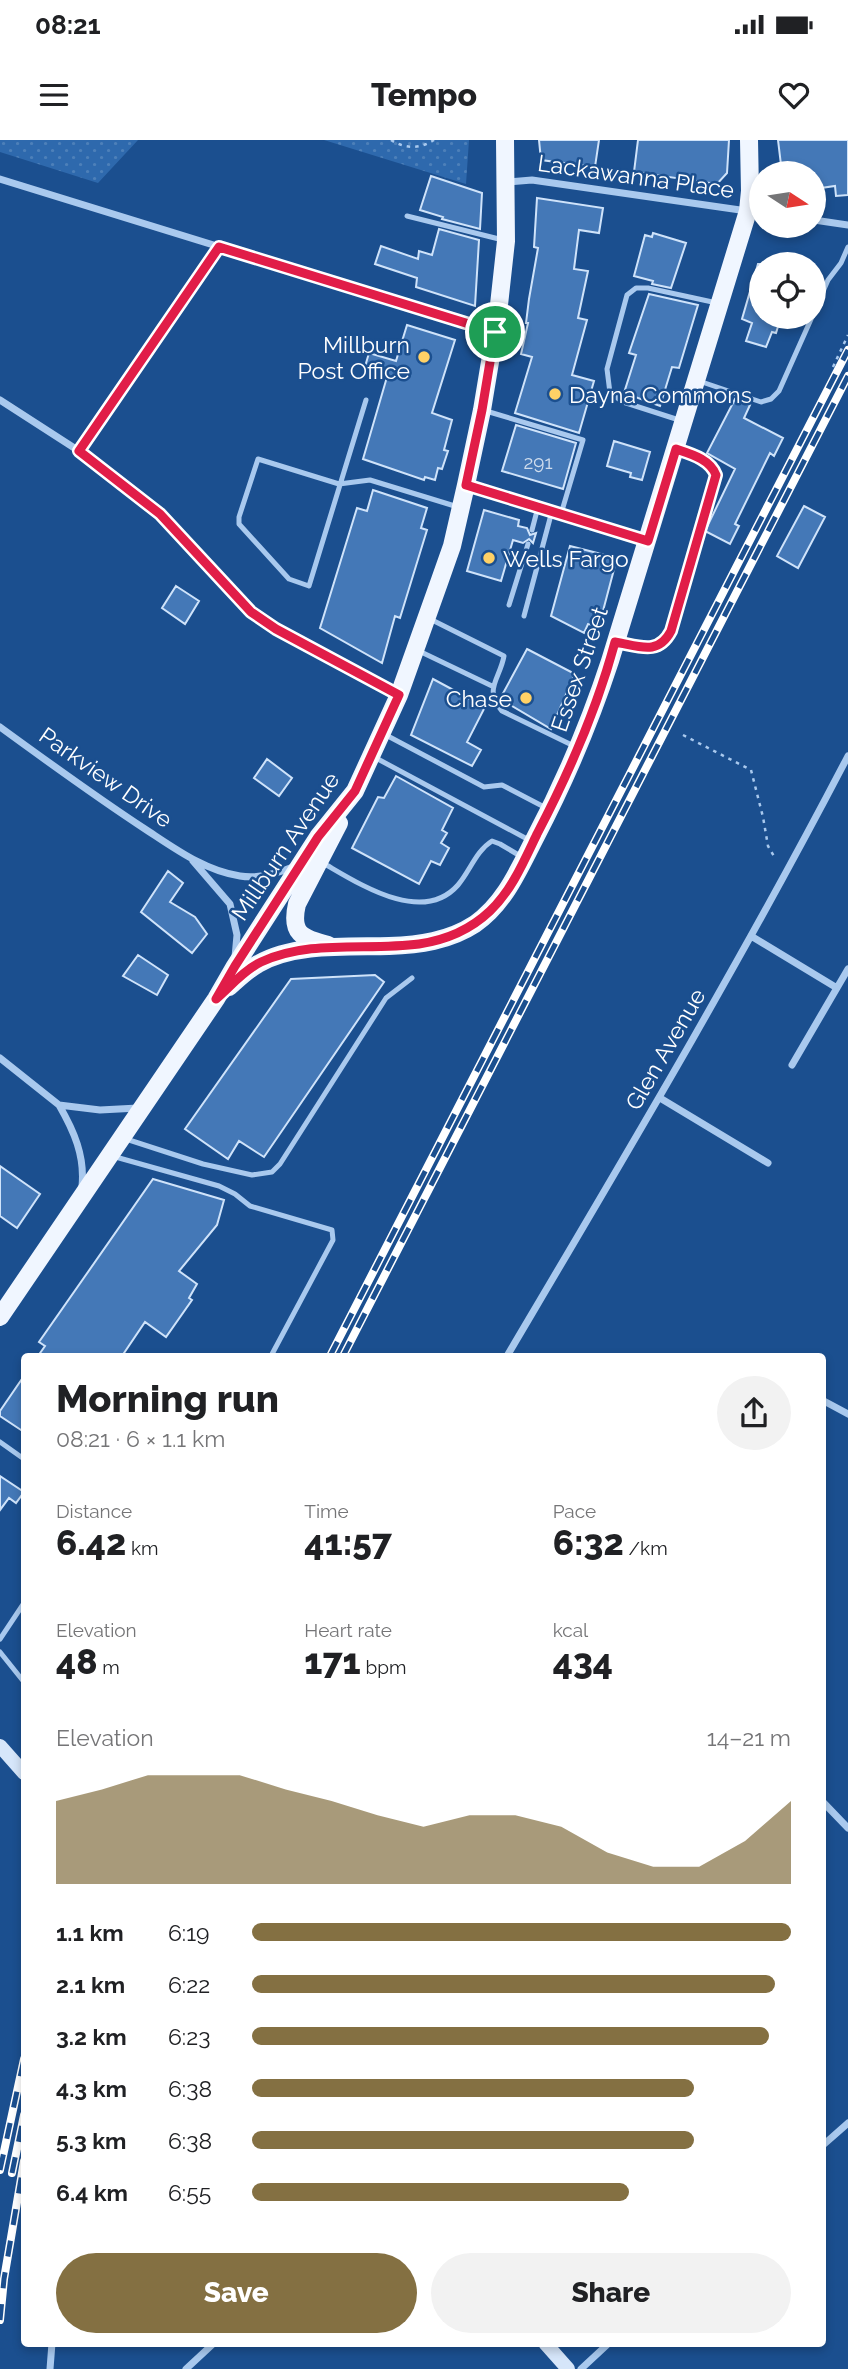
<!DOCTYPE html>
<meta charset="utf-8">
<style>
:root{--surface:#fff;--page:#f2f2f2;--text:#202124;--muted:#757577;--accent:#847042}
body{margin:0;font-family:Raleway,sans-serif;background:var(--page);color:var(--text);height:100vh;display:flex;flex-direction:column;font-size:26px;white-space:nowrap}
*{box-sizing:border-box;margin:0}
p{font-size:23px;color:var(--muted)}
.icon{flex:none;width:38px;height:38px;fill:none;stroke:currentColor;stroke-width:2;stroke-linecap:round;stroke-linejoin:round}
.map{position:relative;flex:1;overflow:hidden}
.details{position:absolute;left:21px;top:1213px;width:805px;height:994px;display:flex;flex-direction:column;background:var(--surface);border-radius:7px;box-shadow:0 4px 10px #0003}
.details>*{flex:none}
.needle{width:46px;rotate:102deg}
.controls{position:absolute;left:749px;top:21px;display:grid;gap:14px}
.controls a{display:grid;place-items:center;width:77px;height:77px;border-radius:50%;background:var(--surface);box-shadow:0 4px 10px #0003;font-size:35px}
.pin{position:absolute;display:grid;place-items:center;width:60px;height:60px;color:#fff;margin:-30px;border:4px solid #fff;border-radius:50%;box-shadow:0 2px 7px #0007}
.round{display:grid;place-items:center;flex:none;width:74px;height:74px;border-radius:37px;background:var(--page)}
.head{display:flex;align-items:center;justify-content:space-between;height:119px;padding:0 35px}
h1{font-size:38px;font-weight:800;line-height:52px}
.figures{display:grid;grid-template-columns:repeat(3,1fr);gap:10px;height:119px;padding:7px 35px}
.figures div{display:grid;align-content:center}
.figures b{font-size:35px;font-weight:800}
.figures small{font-size:19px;font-weight:400}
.figures p{font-size:19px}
.chart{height:196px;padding:14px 35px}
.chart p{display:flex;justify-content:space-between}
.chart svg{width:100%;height:126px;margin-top:7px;fill:var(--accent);opacity:.7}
.button{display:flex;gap:14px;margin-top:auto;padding:14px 35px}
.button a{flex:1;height:80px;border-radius:42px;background:var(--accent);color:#fff;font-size:28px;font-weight:800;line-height:80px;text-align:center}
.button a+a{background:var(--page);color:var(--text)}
ul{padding:0 35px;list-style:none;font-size:23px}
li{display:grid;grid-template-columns:112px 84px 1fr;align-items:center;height:52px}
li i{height:18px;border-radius:9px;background:var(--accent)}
.status{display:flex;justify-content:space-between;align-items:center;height:49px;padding:0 35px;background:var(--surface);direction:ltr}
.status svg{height:19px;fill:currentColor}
header{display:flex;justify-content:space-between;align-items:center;height:91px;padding:0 35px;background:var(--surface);font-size:32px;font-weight:800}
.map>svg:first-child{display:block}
.park{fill:url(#park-dots)}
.building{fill:#4478b7;stroke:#cfe3fa;stroke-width:2}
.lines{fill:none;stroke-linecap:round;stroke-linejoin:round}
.path{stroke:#a9c9ee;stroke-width:2.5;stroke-dasharray:3.5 5;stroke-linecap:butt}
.lane{stroke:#a9c9ee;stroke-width:5}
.street{stroke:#a9c9ee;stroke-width:7}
.secondary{stroke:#d6e6fa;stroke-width:14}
.primary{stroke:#f0f6ff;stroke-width:18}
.rail-casing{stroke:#fff;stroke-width:8}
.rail{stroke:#1b4f8f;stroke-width:5;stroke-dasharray:16;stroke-linecap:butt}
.route-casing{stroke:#fff;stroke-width:14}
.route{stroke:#e11d48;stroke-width:9}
.poi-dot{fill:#ffd166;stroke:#1b4f8f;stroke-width:2.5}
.labels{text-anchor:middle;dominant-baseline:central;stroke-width:5;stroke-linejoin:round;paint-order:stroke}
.number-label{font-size:19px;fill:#d0dded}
.street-label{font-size:23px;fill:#fff;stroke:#1b4f8f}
.poi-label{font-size:23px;fill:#fff;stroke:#1b4f8f;text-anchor:end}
</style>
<div class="status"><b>08:21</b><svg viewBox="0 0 49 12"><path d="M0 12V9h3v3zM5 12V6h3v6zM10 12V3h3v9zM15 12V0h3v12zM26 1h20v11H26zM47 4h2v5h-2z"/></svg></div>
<header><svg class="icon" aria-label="menu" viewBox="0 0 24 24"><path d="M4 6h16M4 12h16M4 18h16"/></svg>Tempo<svg class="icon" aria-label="heart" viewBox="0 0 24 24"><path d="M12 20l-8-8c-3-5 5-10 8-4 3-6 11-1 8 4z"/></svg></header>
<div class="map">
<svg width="848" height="2229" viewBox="0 0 848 2229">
<defs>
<pattern id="park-dots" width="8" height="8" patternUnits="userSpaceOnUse" patternTransform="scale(1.75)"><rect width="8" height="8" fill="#2e69ad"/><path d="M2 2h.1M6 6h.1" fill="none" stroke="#4d80b9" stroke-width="1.8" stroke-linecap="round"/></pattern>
</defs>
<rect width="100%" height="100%" fill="#1b4f8f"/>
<path class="park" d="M0 0H138L98 43 0 12Z
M324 0H469L466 44Z"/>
<path class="building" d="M539 0H599L595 27 541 20Z
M638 0H729L727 33 717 44 634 32Z
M778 0H848V55L836 56 835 46 814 49V33H782Z
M431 36 482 53 480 89 442 79 443 77 420 70Z
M537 58 603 68 599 93 579 90 574 129 588 131 578 178 587 180 572 235 594 241 579 293 515 273 532 217 521 214 528 183H526L529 159 538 108 534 107Z
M439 89 479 100 475 166 416 147 417 138 375 124 381 106 418 119 419 111 432 115Z
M653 93 686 103 671 148 652 144 653 141 634 136 645 95 652 97Z
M758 124H761V177H781L776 193 772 192 766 207 746 201 752 183 742 179Z
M649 154 698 165 679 228 672 227 660 266 624 253 636 215 629 213Z
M407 185 455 200 432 273 452 280 444 310 448 311 442 329 438 328 435 340 425 337 424 340 363 319 387 237 364 230 369 213 396 221Z
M735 259 750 265 744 278 783 298 774 316 770 313 735 384 739 386 730 404 705 391 735 329 707 313Z
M516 285 576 303 563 349 502 331Z
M614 301 650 312 642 340 630 337 631 333 607 326Z
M373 350 427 368 421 388 427 390 400 478 395 476 382 523 320 488 357 368 367 371Z
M804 366 825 377 798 428 777 416Z
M484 370 519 380 518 386 527 388 530 395 536 393 533 403 529 399 523 403 513 400 501 441 467 431Z
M570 406 617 418 599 486 588 484 584 493 551 476Z
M176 446 199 461 185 484 162 468Z
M527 509 575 534 551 589 500 559Z
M433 539 485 567 467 602 481 610 472 626 411 595Z
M267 619 292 638 279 656 254 638Z
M396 636 453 668 442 690 447 693 441 703 449 708 440 725 431 721 419 744 352 708 378 657 384 658Z
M168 731 183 743 170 762 195 777 207 794 192 813 141 772Z
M138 815 168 835 157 855 123 836Z
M375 835 384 842 264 1017 239 1001 228 1019 185 989 291 839Z
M0 1026 40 1054 17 1088 0 1076Z
M153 1039 224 1060 217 1085 179 1131 197 1144 189 1158 192 1160 166 1197 145 1182 122 1216H38L45 1206 39 1202Z
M24 1236V1292L0 1276V1271Z
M0 1336 24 1352 16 1363 9 1358 0 1370Z"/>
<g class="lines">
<path class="path" d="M391 0C405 9 420 9 434 0
M833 227 848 195
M683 595 751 630 763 677 768 706 775 718"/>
<path class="lane" d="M407 76 503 100
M814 172 828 140 841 123 848 107
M699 241 761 262 771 259 779 251 812 177
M366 260 309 446 289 439 239 384V377L258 319 339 344 370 340 458 367
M486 271 583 300 561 374
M679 280 623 262 610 253 607 229 627 155 636 148H648L717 163
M532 390 538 367
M509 465 528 404
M524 476 552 371
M430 479 504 516C500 539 483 549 502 571L576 607
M619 503C641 506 658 515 671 491L716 335C710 320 694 315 679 310
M419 511 492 546
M384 594 484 647 502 645 548 669
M374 617 529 700
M323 723C358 743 422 786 458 745 470 731 476 711 492 701L500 704 522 717
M126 999 203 1024 252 1035 272 1032 280 1024 386 858 412 838
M112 1016 219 1046 235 1054 250 1066 332 1090 333 1100 271 1216
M0 1302 24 1319
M0 1499 24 1463
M0 1512 24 1542"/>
<path class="street" d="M0 39 495 192
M507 42 532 40 761 73
M814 80 848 85
M0 260 79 311 160 374 251 473 276 489 398 554
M79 311 219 107
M467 345 646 400
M0 587C48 622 96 657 145 689 174 708 205 731 240 736 258 739 276 734 293 727
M193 721 230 764 237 795 235 817
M751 796 837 848
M0 918 59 965 100 970 138 968
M792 925 848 829
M660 958 768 1023
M59 965C74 991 85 1016 82 1046
M507 1216C624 1018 742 820 848 616
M822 1260 848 1274
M822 1661 848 1688
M822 2006 848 1983
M50 2229 52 2203
M186 2229 214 2203
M581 2229 609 2203"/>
<path class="secondary" d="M0 1606 24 1633
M545 2203 568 2229"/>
<path class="primary" d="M328 805C302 798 290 794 297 764L339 683
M229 847C238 839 247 830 258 824 294 803 348 807 389 806 419 805 449 801 475 784 505 763 519 729 535 698 565 641 590 582 610 521L748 71 750 51 749 0
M0 1177 216 859 235 826 318 697 355 651 399 555 440 440 452 406 466 345 482 270 498 174 506 101 505 0"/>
<g class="rail-casing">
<path id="rail" d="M330 1216 848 210
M343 1216 848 236
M0 2030 24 1919
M12 2033 24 1975
M0 2180 4 2139 24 2021"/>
</g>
<use href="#rail" class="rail"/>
</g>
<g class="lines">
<g class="route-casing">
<path id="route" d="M219 107 495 192 482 270 466 345 648 401 676 309C691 314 710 319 716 335L671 491C658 516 639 506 615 502 597 569 569 633 537 694 524 721 512 750 490 771 470 790 446 800 419 804 367 811 311 799 261 822 244 830 230 847 216 859L235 826 318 697 355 651 399 555 276 489 251 472 160 374 79 311Z"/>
</g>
<use href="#route" class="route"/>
</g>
<g class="poi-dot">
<circle cx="424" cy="217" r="7"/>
<circle cx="555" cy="254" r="7"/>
<circle cx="489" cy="418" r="7"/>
<circle cx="526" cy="558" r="7"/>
</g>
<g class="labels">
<g class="number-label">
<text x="538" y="322">291</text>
</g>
<g class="street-label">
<text transform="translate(636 36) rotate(8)">Lackawanna Place</text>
<text transform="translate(579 529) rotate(-71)">Essex Street</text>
<text transform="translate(106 637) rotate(35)">Parkview Drive</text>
<text transform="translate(285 706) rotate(-56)">Millburn Avenue</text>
<text transform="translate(665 909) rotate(-60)">Glen Avenue</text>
</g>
<g class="poi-label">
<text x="410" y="204">Millburn<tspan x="410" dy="26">Post Office</tspan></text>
<text x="569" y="254" text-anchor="start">Dayna Commons</text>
<text x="503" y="418" text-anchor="start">Wells Fargo</text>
<text x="512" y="558">Chase</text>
</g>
</g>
</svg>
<div class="controls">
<a><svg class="needle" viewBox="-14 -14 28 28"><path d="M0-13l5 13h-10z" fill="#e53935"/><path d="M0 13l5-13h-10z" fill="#757577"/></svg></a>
<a><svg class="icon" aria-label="locate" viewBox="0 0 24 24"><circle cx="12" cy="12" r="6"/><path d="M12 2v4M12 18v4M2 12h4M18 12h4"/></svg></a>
</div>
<div class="pin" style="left:495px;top:192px;background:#1e9e55"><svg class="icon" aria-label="arrive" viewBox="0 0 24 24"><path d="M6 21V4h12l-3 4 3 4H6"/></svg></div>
<section class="details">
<div class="head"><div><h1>Morning run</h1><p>08:21 · 6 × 1.1 km</p></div><a class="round"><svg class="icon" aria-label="share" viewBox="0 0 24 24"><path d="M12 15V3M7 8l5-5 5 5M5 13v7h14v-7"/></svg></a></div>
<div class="figures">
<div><p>Distance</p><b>6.42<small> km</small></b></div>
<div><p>Time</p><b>41:57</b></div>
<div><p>Pace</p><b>6:32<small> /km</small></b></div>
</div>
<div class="figures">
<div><p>Elevation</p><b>48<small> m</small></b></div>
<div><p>Heart rate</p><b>171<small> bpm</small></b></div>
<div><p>kcal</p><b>434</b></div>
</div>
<div class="chart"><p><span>Elevation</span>14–21 m</p>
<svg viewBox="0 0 160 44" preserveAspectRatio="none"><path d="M0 44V15L10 11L20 6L30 6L40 6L50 11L60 15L70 20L80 24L90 20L100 20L110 24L120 33L130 38L140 38L150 29L160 15V44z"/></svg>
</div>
<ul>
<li><b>1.1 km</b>6:19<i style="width:100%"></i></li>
<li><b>2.1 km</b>6:22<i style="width:97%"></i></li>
<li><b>3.2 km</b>6:23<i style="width:96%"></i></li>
<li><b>4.3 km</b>6:38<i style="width:82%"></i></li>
<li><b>5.3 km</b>6:38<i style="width:82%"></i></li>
<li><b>6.4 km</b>6:55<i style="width:70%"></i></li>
</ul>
<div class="button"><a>Save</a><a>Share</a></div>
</section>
</div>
